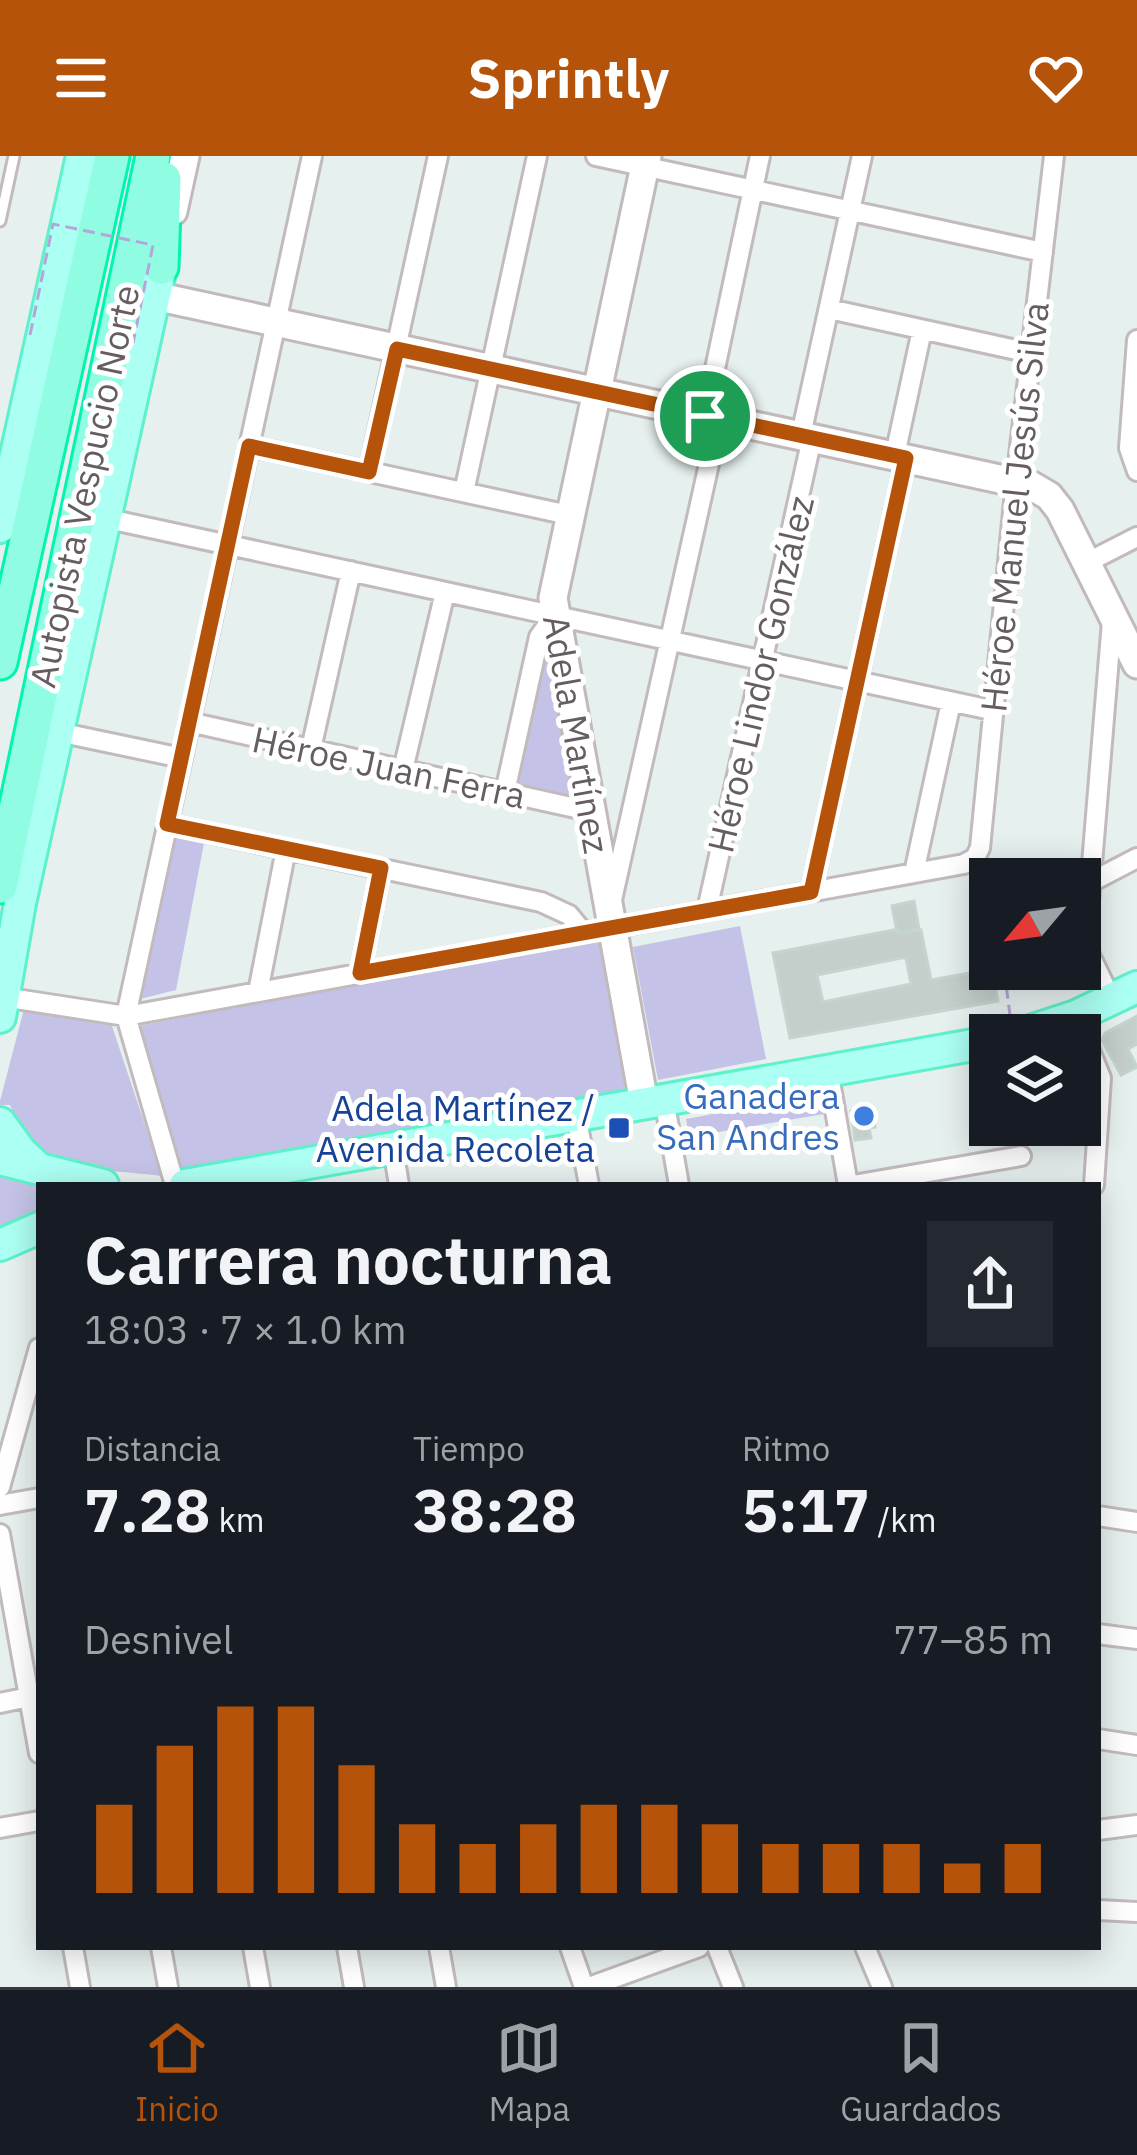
<!DOCTYPE html>
<html lang="es">
<meta charset="utf-8">
<style>
:root{--surface:#171b24;--page:#242831;--text:#f1f3f6;--muted:#9ea1a6;--line:#363941;--accent:#b45309}
body{margin:0;font-family:"IBM Plex Sans",sans-serif;background:var(--page);color:var(--text);height:100vh;display:flex;flex-direction:column;font-size:45px;white-space:nowrap}
*{box-sizing:border-box;margin:0}
p{font-size:39px;color:var(--muted)}
.icon{flex:none;width:66px;height:66px;fill:none;stroke:currentColor;stroke-width:2;stroke-linecap:round;stroke-linejoin:round}
.map{position:relative;flex:1;overflow:hidden}
.panel{position:absolute;left:36px;top:1026px;width:1065px;height:768px;display:flex;flex-direction:column;background:var(--surface);border-radius:0px;box-shadow:0 6px 30px #0003}
.panel>*{flex:none}
.needle{width:78px;rotate:241deg}
.controls{position:absolute;left:969px;top:702px;display:grid;gap:24px}
.controls a{display:grid;place-items:center;width:132px;height:132px;border-radius:0px;background:var(--surface);box-shadow:0 6px 30px #0003;font-size:60px}
.pin{position:absolute;display:grid;place-items:center;width:102px;height:102px;color:#fff;margin:-51px;border:6px solid #fff;border-radius:50%;box-shadow:0 3px 12px #0007}
.round{display:grid;place-items:center;flex:none;width:126px;height:126px;border-radius:0px;background:var(--page)}
.overview{display:flex;align-items:center;justify-content:space-between;height:204px;padding:0 48px}
h1{font-size:66px;font-weight:700;line-height:90px}
.stats{display:grid;grid-template-columns:repeat(3,1fr);gap:18px;height:204px;padding:12px 48px}
.stats div{display:grid;align-content:center}
.stats b{font-size:60px;font-weight:700}
.stats small{font-size:33px;font-weight:400}
.stats p{font-size:33px}
.chart{height:336px;padding:24px 48px}
.chart p{display:flex;justify-content:space-between}
.chart svg{width:100%;height:216px;margin-top:12px;stroke:var(--accent);stroke-width:6}
header{display:flex;justify-content:space-between;align-items:center;height:156px;padding:0 48px;background:var(--accent);color:#fff;font-size:54px;font-weight:700}
.dock{display:flex;justify-content:space-around;align-items:center;height:168px;border-top:3px solid var(--line);background:var(--surface);font-size:33px;color:var(--muted)}
.dock a{display:grid;justify-items:center;gap:6px}
.dock .on{color:var(--accent)}
.map>svg:first-child{display:block}
.green{fill:#c4c3e7}
.building{fill:#c4cecb;stroke:#c4d5d0;stroke-width:3;fill-rule:evenodd}
.lines{fill:none;stroke-linecap:round;stroke-linejoin:round}
.lane-casing{stroke:#c2babd;stroke-width:15}
.street-casing{stroke:#c2babd;stroke-width:24}
.secondary-casing{stroke:#c2b9bc;stroke-width:33}
.primary-casing{stroke:#5ef1cb;stroke-width:36}
.highway-casing{stroke:#01f5ae;stroke-width:39}
.path{stroke:#b4a6d9;stroke-width:3;stroke-dasharray:12 6;stroke-linecap:butt}
.lane{stroke:#fff;stroke-width:9}
.street{stroke:#fff;stroke-width:18}
.secondary{stroke:#fff;stroke-width:27}
.primary{stroke:#acfff3;stroke-width:30}
.highway{stroke:#90fde3;stroke-width:33}
.path-bridge{stroke:#b4a6d9;stroke-width:3;stroke-dasharray:12 6;stroke-linecap:butt}
.route-casing{stroke:#fff;stroke-width:24}
.route{stroke:#b45309;stroke-width:15}
.shop-dot{fill:#3f7fe0;stroke:#fff;stroke-width:4.5}
.transit-dot{fill:#1a4fb4;stroke:#fff;stroke-width:4.5}
.labels{text-anchor:middle;dominant-baseline:central;stroke-width:10;stroke-linejoin:round;paint-order:stroke}
.street-label{font-size:36px;fill:#665d61;stroke:#fff}
.shop-label{font-size:36px;fill:#366cbe;stroke:#fff;text-anchor:end}
.transit-label{font-size:36px;fill:#164399;stroke:#fff;text-anchor:end}
</style>
<header><svg class="icon" aria-label="menu" viewBox="0 0 24 24"><path d="M4 6h16M4 12h16M4 18h16"/></svg>Sprintly<svg class="icon" aria-label="heart" viewBox="0 0 24 24"><path d="M12 20l-8-8c-3-5 5-10 8-4 3-6 11-1 8 4z"/></svg></header>
<div class="map">
<svg width="1137" height="1831" viewBox="0 0 1137 1831">
<rect width="100%" height="100%" fill="#e6f0ee"/>
<path class="green" d="M543 489 549 495 577 646 519 630 514 622Z
M174 678 204 687 176 834 140 843Z
M740 770 766 903 658 924 633 791Z
M602 781 633 940 182 1018 139 870Z
M24 853 111 867 162 1020C121 1014 45 1017 21 976 16 968 14 958 10 949H0V945Z
M820 938 824 958 689 981 686 963Z
M0 1017 56 1029H39V1056L0 1072Z"/>
<path class="building" d="M914 745 919 773 897 777 892 750Z
M899 773 900 778 921 774 931 824 992 813 998 845 790 882 773 797ZM901 802H906L911 828 823 846 817 819Z
M1137 860V888L1128 893 1137 911 1121 919 1102 884 1105 877Z
M872 952 875 971 869 972 871 982 855 984 851 955Z"/>
<g class="lines">
<g class="lane-casing">
<path id="lane" d="M0 65 14 0"/>
</g>
<g class="street-casing">
<path id="street" d="M596 0 1043 96
M829 153 1030 197
M1137 184 1129 292 1137 315
M705 260 760 0
M801 279 862 0
M249 290 569 359
M895 299 922 174
M369 316 438 0
M464 336 537 0
M104 362 991 554
M1086 407 1137 381
M189 566 589 655
M58 576 182 602
M311 593 351 415
M403 614 445 436
M505 636 539 481 554 460
M167 668 541 746 569 759 584 777
M914 717 951 546
M1091 726 1137 702
M811 736 906 302
M612 744 719 263
M707 754 812 282
M360 817 381 712
M258 836 286 693
M3 841 126 860 964 708 975 702 980 692 1016 325 1054 0
M1111 843 1087 793 1086 781 1112 465
M1076 860 1101 922 1094 1029
M828 914 848 1029
M664 943 679 1029
M576 959 589 1029
M393 992 399 1029
M175 1029 126 860 312 0
M853 1029 1021 1000
M0 1331 39 1192
M0 1349 39 1342
M1098 1360 1137 1366
M0 1378 39 1597
M1098 1478 1137 1483
M0 1547 29 1541
M1098 1583 1137 1589
M0 1672 39 1665
M1098 1674 1137 1669
M1098 1754 1137 1756
M73 1791 80 1831
M161 1791 168 1831
M253 1791 260 1831
M347 1791 354 1831
M439 1791 446 1831
M570 1791 584 1831
M717 1791 733 1831
M865 1791 882 1831
M589 1831 699 1791"/>
</g>
<g class="secondary-casing">
<path id="secondary" d="M173 55 185 0
M155 140 1032 330 1049 340 1060 354 1137 508
M644 947 553 442 647 0"/>
</g>
<g class="primary-casing">
<path id="primary" d="M0 371 82 0
M0 861 20 747 161 111
M1018 879 1076 860 1137 831
M0 967 21 996 37 1011
M0 1003 103 1029
M185 1029 990 886
M0 1089 39 1072"/>
</g>
<g class="highway-casing">
<path id="highway" d="M161 111 164 23
M0 506 112 0
M0 730 153 0"/>
</g>
<path class="path" d="M985 713 991 723
M1004 813 1010 859"/>
<use href="#lane" class="lane"/>
<use href="#street" class="street"/>
<use href="#secondary" class="secondary"/>
<use href="#primary" class="primary"/>
<use href="#highway" class="highway"/>
<path class="path-bridge" d="M30 179 53 68 153 89 133 187"/>
</g>
<g class="lines">
<g class="route-casing">
<path id="route" d="M397 193 906 302 811 736 360 817 381 712 167 668 249 290 369 316Z"/>
</g>
<use href="#route" class="route"/>
</g>
<circle class="shop-dot" cx="864" cy="960" r="12"/>
<rect class="transit-dot" x="607" y="960" width="24" height="24" rx="6"/>
<g class="labels">
<g class="street-label">
<text transform="translate(84 330) rotate(-78)">Autopista Vespucio Norte</text>
<text transform="translate(1014 351) rotate(-84)">Héroe Manuel Jesús Silva</text>
<text transform="translate(760 518) rotate(-77)">Héroe Lindor González</text>
<text transform="translate(577 578) rotate(80)">Adela Martínez</text>
<text transform="translate(389 611) rotate(12)">Héroe Juan Ferra</text>
</g>
<g class="shop-label">
<text x="840" y="939">Ganadera<tspan x="840" dy="41">San Andres</tspan></text>
</g>
<g class="transit-label">
<text x="595" y="951">Adela Martínez /<tspan x="595" dy="41">Avenida Recoleta</tspan></text>
</g>
</g>
</svg>
<div class="controls">
<a><svg class="needle" viewBox="-14 -14 28 28"><path d="M0-13l5 13h-10z" fill="#e53935"/><path d="M0 13l5-13h-10z" fill="#9ea1a6"/></svg></a>
<a><svg class="icon" aria-label="layers" viewBox="0 0 24 24"><path d="M12 4l9 5-9 5-9-5zM3 14l9 5 9-5"/></svg></a>
</div>
<div class="pin" style="left:705px;top:260px;background:#1e9e55"><svg class="icon" aria-label="arrive" viewBox="0 0 24 24"><path d="M6 21V4h12l-3 4 3 4H6"/></svg></div>
<section class="panel">
<div class="overview"><div><h1>Carrera nocturna</h1><p>18:03 · 7 × 1.0 km</p></div><a class="round"><svg class="icon" aria-label="share" viewBox="0 0 24 24"><path d="M12 15V3M7 8l5-5 5 5M5 13v7h14v-7"/></svg></a></div>
<div class="stats">
<div><p>Distancia</p><b>7.28<small> km</small></b></div>
<div><p>Tiempo</p><b>38:28</b></div>
<div><p>Ritmo</p><b>5:17<small> /km</small></b></div>
</div>
<div class="chart"><p><span>Desnivel</span>77–85 m</p>
<svg viewBox="0 0 160 44" preserveAspectRatio="none"><path d="M5 44V26M15 44V14M25 44V6M35 44V6M45 44V18M55 44V30M65 44V34M75 44V30M85 44V26M95 44V26M105 44V30M115 44V34M125 44V34M135 44V34M145 44V38M155 44V34"/></svg>
</div>
</section>
</div>
<nav class="dock">
<a class="on"><svg class="icon" aria-label="home" viewBox="0 0 24 24"><path d="M3 11l9-7 9 7M6 9v11h12V9"/></svg>Inicio</a>
<a><svg class="icon" aria-label="map" viewBox="0 0 24 24"><path d="M3 6l6-2 6 2 6-2v14l-6 2-6-2-6 2zM9 4v14M15 6v14"/></svg>Mapa</a>
<a><svg class="icon" aria-label="saved" viewBox="0 0 24 24"><path d="M7 4h10v16l-5-4-5 4z"/></svg>Guardados</a>
</nav>
